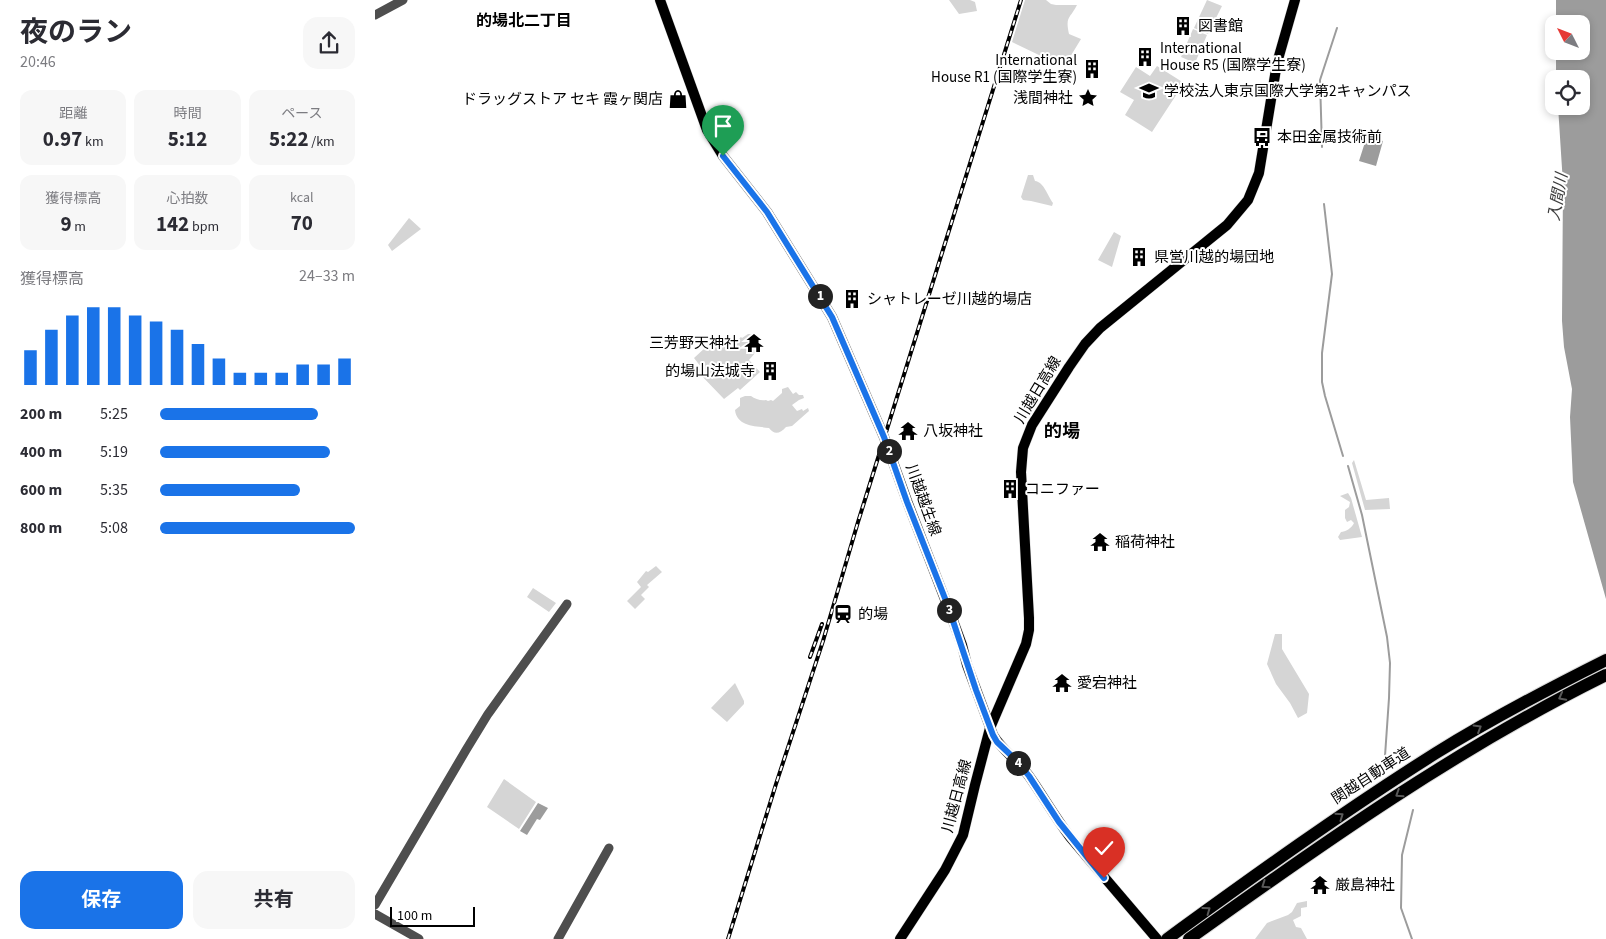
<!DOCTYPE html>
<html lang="ja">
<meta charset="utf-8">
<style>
:root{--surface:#fff;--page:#f7f7f7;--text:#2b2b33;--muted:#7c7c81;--accent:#1a73e8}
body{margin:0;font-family:"Source Sans 3","Noto Sans JP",sans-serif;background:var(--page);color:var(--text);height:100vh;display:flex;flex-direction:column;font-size:19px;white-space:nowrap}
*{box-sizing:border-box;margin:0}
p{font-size:16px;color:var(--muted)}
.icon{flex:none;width:28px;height:28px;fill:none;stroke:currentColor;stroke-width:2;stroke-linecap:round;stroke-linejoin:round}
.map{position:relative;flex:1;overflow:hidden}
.panel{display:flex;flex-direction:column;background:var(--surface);width:375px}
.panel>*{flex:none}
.needle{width:32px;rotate:312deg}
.fabs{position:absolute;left:1170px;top:15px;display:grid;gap:10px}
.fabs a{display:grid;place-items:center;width:45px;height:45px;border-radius:10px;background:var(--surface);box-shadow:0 2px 8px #0003;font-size:25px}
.scale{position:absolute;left:15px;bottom:12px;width:85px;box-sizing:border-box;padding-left:5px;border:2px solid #000;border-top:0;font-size:14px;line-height:18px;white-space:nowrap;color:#000;-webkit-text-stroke:4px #fff;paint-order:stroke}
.pin{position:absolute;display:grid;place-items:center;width:42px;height:42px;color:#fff;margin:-51px -21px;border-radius:50% 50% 50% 0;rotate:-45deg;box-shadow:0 0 5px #0007}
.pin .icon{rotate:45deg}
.km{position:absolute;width:25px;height:25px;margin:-12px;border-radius:50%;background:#222;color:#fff;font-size:14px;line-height:25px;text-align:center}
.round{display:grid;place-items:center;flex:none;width:52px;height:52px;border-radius:15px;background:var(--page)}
.headline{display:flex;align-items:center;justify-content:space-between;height:85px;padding:0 20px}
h1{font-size:28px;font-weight:700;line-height:38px}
.stats{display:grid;grid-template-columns:repeat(3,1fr);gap:8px;height:85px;padding:5px 20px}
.stats div{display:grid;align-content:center;border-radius:12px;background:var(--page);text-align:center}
.stats b{font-size:21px;font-weight:700}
.stats small{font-size:14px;font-weight:400}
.stats p{font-size:14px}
.chart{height:140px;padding:10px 20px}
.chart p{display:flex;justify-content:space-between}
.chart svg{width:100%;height:90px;margin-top:5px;stroke:var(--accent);stroke-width:6}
.button{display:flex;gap:10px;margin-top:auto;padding:10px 20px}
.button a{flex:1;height:58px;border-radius:15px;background:var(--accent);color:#fff;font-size:20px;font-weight:700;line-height:58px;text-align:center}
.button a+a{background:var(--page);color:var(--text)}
ul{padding:0 20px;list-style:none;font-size:16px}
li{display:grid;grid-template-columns:80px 60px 1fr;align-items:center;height:38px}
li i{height:12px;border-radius:6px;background:var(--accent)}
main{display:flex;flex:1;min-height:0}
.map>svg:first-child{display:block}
.green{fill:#d5d5d5}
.water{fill:#9c9c9c}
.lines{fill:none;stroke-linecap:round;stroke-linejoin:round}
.stream{stroke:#9c9c9c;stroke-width:2}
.major-casing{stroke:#dbdbdb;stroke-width:11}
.highway-casing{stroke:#dbdbdb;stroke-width:14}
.minor{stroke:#4e4e4e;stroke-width:9}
.major{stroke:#000;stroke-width:10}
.highway{stroke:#000;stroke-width:12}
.rail-casing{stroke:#000;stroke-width:4}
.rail{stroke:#fff;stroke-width:2;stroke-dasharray:5.5;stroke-linecap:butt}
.oneway{stroke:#595959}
.route-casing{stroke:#fff;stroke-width:10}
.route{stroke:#1a73e8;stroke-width:6}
.labels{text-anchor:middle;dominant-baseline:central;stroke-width:4;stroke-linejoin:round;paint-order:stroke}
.poi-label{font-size:15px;fill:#000;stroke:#fff;text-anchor:start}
.street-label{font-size:15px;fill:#000;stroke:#fff}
.neighbourhood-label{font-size:16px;font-weight:bold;fill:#000;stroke:#fff}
.water-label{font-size:16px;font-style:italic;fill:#3d3d3d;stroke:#fff}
.quarter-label{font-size:18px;font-weight:bold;fill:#000;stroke:#fff}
</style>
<main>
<section class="panel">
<div class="headline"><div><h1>夜のラン</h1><p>20:46</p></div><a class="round"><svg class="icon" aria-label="share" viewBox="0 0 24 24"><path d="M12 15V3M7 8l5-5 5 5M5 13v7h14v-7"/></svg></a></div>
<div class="stats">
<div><p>距離</p><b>0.97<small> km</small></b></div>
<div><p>時間</p><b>5:12</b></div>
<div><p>ペース</p><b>5:22<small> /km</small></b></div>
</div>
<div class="stats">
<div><p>獲得標高</p><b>9<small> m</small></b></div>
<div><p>心拍数</p><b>142<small> bpm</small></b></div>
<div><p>kcal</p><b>70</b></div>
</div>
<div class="chart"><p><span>獲得標高</span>24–33 m</p>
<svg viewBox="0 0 160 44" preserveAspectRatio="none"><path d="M5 44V27M15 44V17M25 44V10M35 44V6M45 44V6M55 44V10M65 44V13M75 44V17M85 44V24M95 44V31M105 44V38M115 44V38M125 44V38M135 44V34M145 44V34M155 44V31"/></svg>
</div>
<ul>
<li><b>200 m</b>5:25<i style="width:81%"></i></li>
<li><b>400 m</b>5:19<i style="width:87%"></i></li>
<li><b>600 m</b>5:35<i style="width:72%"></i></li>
<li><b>800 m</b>5:08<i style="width:100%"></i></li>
</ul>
<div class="button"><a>保存</a><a>共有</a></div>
</section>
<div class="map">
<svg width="1231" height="939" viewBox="0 0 1231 939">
<rect width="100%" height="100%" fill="#fff"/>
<path class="green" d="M574 0H595L600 2 602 11 584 14Z
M650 0H671L676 4 681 5H702C695 19 690 16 694 34L706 39 689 67 637 42Z
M832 0 847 6 833 34 819 28Z
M818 29 832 35 820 63 806 57Z
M782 66 809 83 777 132 750 115 759 100 745 92 761 67 775 76Z
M653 175H658L660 181C669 182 672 195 678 203L677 206 656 201 648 200 646 197Z
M34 218 46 229 17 251 13 245Z
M739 232 746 236 737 267 723 260Z
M373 334H376L379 338 374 342 381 352 374 360 385 372 365 390 363 388 349 399 322 371 326 367 319 358 344 335 354 346 359 342H360L366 337 367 338Z
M413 387 418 394 421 392 424 395H428L429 398 424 400 417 405 422 411 427 409 428 411 433 408 434 411 417 426 411 427C405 434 399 435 394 428 381 426 362 427 360 410L365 406V398L370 396H376C380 399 386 401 391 400L393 401 396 400 398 401 407 393V389Z
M979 460 991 500 1014 498 1015 509 990 510 977 463Z
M973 493 976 498 987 537 965 540 963 537 966 532C970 532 977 528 979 523L976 520 972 522 970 518V510L974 507 975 502 965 496Z
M281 566 287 572 272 585 274 587 266 595 270 599 260 609 252 601 266 587 262 582 271 571 273 572Z
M158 588 181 603 174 612 152 597Z
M900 634H907V649L934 694 932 713 923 718 915 703 901 684 892 664Z
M360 683 369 701V704L352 722 336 708Z
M129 779 161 802 144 829 112 807Z
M932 901V907L926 908V916L918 920 921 927 926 928 932 939H880L892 923 913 915 917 912 922 903Z"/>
<path class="water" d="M1181 0H1231V599L1198 482 1195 417 1197 389 1189 347 1187 321 1188 184 1183 106H1206V79H1181V51H1206V24H1181Z
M992 136 1008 141 1001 166 984 161Z
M163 803 173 808 165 820 162 819 152 835 145 831Z"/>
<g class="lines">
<path class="stream" d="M947 147 945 80 962 28
M949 204 957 274 947 353V382L950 396 968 456
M973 466 987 515 1012 637 1015 663 1014 698 1010 756
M1037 939 1026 908 1027 855 1038 810"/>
<g class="major-casing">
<path id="major" d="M285 0 332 130 348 156 392 212 457 317 509 437 532 501 573 607 587 645 592 665 618 735C627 750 643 761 654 776 668 796 680 817 695 837L782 939
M525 939 570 870 588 835 600 785 615 728 651 644 654 630V618L646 472 648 448 657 425 694 367 710 344 725 328 852 225 873 200 884 173 902 63 920 0"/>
</g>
<g class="highway-casing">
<path id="highway" d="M792 939C880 875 969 811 1061 753 1116 719 1173 689 1231 660
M814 939C948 843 1083 748 1231 675"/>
</g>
<path class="minor" d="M0 15 28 0
M0 905 91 750 113 714 192 604
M0 914 44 939
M183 939 234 848"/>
<use href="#major" class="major"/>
<use href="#highway" class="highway"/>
<g class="rail-casing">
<path id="rail" d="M435 657 447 624
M353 939 401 784 448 641 483 522 646 0"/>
</g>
<use href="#rail" class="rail"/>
</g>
<defs><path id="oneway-chevron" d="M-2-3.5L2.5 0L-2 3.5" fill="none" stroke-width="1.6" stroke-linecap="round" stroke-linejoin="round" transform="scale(1.25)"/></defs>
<g class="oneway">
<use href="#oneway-chevron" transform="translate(1187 697) rotate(152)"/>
<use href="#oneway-chevron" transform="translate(1103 728) rotate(-31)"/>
<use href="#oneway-chevron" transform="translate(1024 794) rotate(147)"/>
<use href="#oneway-chevron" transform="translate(965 816) rotate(-35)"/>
<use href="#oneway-chevron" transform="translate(890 885) rotate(145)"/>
<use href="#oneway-chevron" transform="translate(832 910) rotate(-36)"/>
</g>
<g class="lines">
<g class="route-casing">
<path id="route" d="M348 156 392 212 457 317 509 437 532 502 573 606 601 690 618 735 622 742 642 761 654 776 684 822 729 878"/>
</g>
<use href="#route" class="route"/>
</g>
<defs>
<g id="building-bare" transform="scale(1.5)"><path d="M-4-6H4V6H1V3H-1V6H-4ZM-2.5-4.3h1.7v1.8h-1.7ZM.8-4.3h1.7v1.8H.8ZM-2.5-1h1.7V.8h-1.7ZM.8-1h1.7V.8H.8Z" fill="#000" stroke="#fff" stroke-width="2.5" paint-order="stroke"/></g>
<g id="university-bare" transform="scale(1.5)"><path d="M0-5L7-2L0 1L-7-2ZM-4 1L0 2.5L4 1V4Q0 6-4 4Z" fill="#000" stroke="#fff" stroke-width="2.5" paint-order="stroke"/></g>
<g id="sight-bare" transform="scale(1.5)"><path d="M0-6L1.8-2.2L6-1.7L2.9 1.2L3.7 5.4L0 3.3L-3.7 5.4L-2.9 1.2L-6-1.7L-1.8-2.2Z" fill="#000" stroke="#fff" stroke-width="2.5" paint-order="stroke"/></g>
<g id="shop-bare" transform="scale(1.5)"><path d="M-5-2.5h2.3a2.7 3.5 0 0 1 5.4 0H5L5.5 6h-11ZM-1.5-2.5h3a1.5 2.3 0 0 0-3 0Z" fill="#000" stroke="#fff" stroke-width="2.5" paint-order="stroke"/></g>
<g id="bus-bare" transform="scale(1.5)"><path d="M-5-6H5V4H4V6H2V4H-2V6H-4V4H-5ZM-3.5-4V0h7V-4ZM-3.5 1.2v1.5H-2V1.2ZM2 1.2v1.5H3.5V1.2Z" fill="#000" stroke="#fff" stroke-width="2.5" paint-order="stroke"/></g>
<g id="temple-bare" transform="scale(1.5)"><path d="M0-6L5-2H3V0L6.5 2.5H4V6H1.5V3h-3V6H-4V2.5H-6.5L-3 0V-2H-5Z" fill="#000" stroke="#fff" stroke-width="2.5" paint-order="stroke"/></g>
<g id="station-bare" transform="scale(1.5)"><path d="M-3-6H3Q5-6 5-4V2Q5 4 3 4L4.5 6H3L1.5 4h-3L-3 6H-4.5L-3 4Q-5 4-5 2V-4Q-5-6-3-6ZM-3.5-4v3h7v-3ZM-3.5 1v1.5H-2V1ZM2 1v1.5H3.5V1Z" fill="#000" stroke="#fff" stroke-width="2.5" paint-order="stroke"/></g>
</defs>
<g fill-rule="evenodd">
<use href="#building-bare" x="808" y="26"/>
<use href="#building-bare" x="770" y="57"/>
<use href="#building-bare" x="717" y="69"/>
<use href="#university-bare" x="774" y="91"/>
<use href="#sight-bare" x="713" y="98"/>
<use href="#shop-bare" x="303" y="99"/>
<use href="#bus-bare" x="887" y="137"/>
<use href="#building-bare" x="764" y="257"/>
<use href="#building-bare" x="477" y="299"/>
<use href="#temple-bare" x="379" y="343"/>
<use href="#building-bare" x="395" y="371"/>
<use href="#temple-bare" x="533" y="431"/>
<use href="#building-bare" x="635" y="489"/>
<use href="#temple-bare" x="725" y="542"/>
<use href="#station-bare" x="468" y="614"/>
<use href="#temple-bare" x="687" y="683"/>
<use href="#temple-bare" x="945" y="885"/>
</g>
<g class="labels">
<g class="poi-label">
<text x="823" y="26">図書館</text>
<text x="785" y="48">International<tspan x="785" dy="17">House R5 (国際学生寮)</tspan></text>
<text x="702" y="60" text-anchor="end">International<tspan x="702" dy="17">House R1 (国際学生寮)</tspan></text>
<text x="789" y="91">学校法人東京国際大学第2キャンパス</text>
<text x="698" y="98" text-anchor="end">浅間神社</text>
<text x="288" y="99" text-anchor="end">ドラッグストア セキ 霞ヶ関店</text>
<text x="902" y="137">本田金属技術前</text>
<text x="779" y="257">県営川越的場団地</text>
<text x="492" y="299">シャトレーゼ川越的場店</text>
<text x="364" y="343" text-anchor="end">三芳野天神社</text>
<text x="380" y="371" text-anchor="end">的場山法城寺</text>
<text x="548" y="431">八坂神社</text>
<text x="650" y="489">コニファー</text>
<text x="740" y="542">稲荷神社</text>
<text x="483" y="614">的場</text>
<text x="702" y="683">愛宕神社</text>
<text x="960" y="885">厳島神社</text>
</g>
<g class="street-label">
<text transform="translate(663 390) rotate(-59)">川越日高線</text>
<text transform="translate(548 500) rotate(70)">川越越生線</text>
<text transform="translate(996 776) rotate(-33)">関越自動車道</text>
<text transform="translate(582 796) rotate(-75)">川越日高線</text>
</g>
<g class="neighbourhood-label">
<text x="149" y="21">的場北二丁目</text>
</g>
<g class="water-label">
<text transform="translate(1183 197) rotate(-80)">入間川</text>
</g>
<g class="quarter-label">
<text x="687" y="431">的場</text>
</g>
</g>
</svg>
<div class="fabs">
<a><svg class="needle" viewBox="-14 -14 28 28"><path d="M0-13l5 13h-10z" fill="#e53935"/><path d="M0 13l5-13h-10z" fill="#7c7c81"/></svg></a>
<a><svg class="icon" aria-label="locate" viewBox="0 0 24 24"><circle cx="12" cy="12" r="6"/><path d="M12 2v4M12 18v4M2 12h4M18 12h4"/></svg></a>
</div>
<div class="scale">100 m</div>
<div class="pin" style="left:348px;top:156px;background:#1e9e55"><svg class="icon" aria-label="arrive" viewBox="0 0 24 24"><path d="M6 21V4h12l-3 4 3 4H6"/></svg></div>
<div class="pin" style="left:729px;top:878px;background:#d93025"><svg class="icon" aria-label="check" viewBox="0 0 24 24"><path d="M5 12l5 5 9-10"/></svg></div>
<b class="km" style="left:445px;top:296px">1</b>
<b class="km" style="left:514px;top:451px">2</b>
<b class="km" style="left:574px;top:610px">3</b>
<b class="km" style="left:643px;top:763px">4</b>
</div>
</main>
